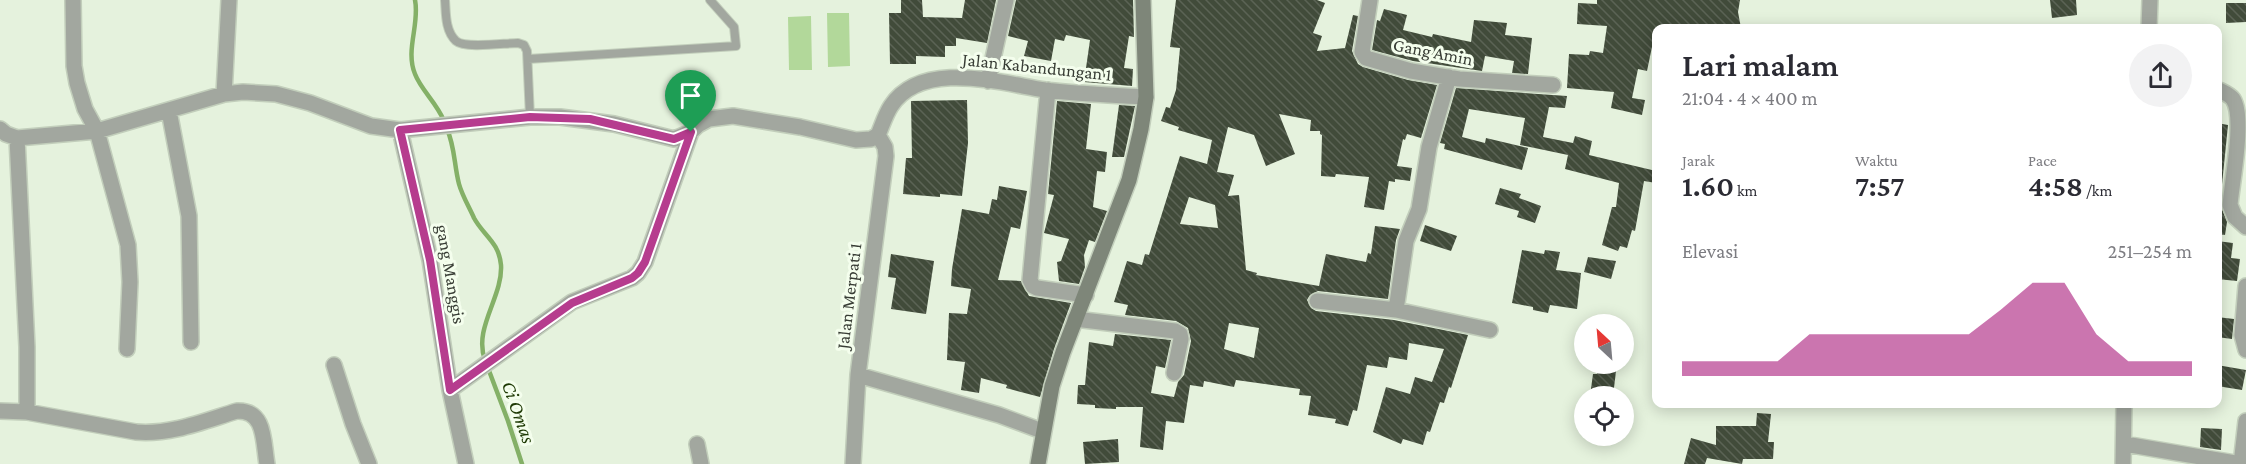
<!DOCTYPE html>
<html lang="id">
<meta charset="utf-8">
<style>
:root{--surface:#fff;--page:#f2f2f3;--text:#2b2b33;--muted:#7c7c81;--accent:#b63c8e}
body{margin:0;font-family:"Crimson Pro",serif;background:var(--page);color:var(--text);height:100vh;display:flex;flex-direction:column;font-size:22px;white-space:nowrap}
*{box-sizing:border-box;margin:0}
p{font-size:20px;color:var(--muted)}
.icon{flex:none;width:33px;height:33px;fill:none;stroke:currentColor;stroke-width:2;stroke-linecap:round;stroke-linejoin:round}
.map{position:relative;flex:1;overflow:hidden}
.side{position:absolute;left:1652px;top:24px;width:570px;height:384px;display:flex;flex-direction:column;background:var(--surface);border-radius:12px;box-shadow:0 3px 15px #0003}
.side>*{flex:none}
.needle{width:39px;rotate:334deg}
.controls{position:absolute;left:1574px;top:314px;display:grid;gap:12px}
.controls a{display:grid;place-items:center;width:60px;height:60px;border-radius:50%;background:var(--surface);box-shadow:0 3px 15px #0003;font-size:30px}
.pin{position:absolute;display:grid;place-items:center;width:51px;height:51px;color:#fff;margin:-62px -26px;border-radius:50% 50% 50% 0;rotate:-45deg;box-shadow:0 0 6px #0007}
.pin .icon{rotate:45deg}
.round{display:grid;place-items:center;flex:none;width:63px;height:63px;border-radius:32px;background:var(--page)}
.overview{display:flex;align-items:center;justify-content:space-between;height:102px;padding:0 30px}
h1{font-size:33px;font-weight:600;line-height:45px}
.stats{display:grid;grid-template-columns:repeat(3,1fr);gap:9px;height:102px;padding:6px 30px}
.stats div{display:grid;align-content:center}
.stats b{font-size:30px;font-weight:600}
.stats small{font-size:16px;font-weight:400}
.stats p{font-size:16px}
.chart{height:168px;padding:12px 30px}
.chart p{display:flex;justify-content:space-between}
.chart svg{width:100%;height:108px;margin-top:6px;fill:var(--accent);opacity:.7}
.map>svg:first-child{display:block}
.pitch{fill:#b2d89a}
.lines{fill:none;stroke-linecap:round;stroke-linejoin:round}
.stream{stroke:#84b067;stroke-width:4.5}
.building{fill:url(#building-back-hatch);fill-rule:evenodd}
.service-casing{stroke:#c2cebb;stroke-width:10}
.minor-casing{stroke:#c2cebb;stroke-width:18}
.secondary-casing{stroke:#c2cebb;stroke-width:18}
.service{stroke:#a2a79f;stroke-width:8}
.minor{stroke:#a2a79f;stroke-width:15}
.secondary{stroke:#7e8679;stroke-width:15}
.route-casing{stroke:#fff;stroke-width:12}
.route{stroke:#b63c8e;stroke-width:8}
.labels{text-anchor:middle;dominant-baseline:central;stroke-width:6;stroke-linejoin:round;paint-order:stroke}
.street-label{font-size:18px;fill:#383d35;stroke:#f4feed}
.water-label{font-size:20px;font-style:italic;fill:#1d3903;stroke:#f4feed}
</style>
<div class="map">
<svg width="2246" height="464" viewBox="0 0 2246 464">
<defs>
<pattern id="building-back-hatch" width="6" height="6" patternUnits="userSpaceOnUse" patternTransform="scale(1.5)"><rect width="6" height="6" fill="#414b3a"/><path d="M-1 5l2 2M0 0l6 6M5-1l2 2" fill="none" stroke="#5b6355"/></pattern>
</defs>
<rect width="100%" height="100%" fill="#e5f2dd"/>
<path class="pitch" d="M827 13H849L850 66 828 67Z
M811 16 812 70H789L788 17Z"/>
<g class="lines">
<path class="stream" d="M415 0C420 24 405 50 415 74 421 90 437 103 444 121
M447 129C455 147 454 165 459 184 462 195 469 207 474 218 483 235 499 242 501 265 503 297 473 328 485 360
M488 368 508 421 522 464"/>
</g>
<path class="building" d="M901 0H922L923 17 962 18 965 0H996L987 43 956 38V46H945V57L916 56V64H890L889 13H901Z
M1016 0H1133L1134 37 1129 36 1124 68 1133 69 1132 86 1084 82 1090 40 1066 35 1064 41 1055 39 1051 61 1024 56 1028 41 1008 36Z
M1176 0H1317L1325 3 1313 33 1322 36 1317 51 1345 48 1353 15 1358 16 1352 51 1358 64 1363 67 1408 80 1437 85 1421 138 1407 134 1405 140 1403 139 1397 166 1412 168 1410 181 1395 179V182L1389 181 1384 210 1364 207 1369 177 1336 174 1335 177 1321 176 1322 135 1320 134V131H1310L1311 120 1279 114 1295 154 1266 166 1254 135 1228 127 1217 172 1234 175 1228 196 1239 195 1246 270 1257 273 1256 275 1319 286 1326 254 1366 262 1368 253 1371 254 1375 226 1400 229 1396 240 1388 299 1318 291 1310 295 1307 300 1311 308 1316 311 1394 320 1468 335 1451 388 1449 387 1444 403 1440 402 1430 432 1427 431 1423 445 1403 439 1401 444 1373 432 1386 387 1410 394 1415 377 1432 382 1444 349 1409 343 1407 360 1389 357 1387 368 1367 365 1357 411 1353 410 1348 426 1335 423 1336 419 1308 415 1311 396 1299 395 1300 389 1236 380 1234 387 1204 381 1203 387 1190 385 1184 423 1166 421 1163 450 1140 447 1143 407H1116V409L1095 408V405L1077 404 1078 385H1085L1089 342 1113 346 1115 334 1171 340 1165 368 1156 366 1151 393 1174 397 1178 382 1184 375 1191 341 1188 328 1176 321 1125 315 1128 305 1114 302 1127 261 1142 265 1145 254 1149 255 1180 156 1207 164 1212 140 1178 130 1179 127 1161 121 1166 107 1170 108 1176 90 1180 48 1170 47ZM1189 197 1215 205 1218 228 1180 224ZM1229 323 1259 328 1254 358 1224 349Z
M1597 0H1740L1738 12 1741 28H1656V42H1653L1647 71 1638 69 1632 98 1645 100 1642 115 1611 108 1614 92 1567 88 1569 54 1589 55 1590 51 1603 53 1607 26 1577 24 1578 3 1597 4Z
M2050 0H2076L2077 15 2052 18Z
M2226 3H2246V22L2226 23Z
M1384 9 1407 15 1403 30 1432 37 1433 34 1471 42 1474 20 1507 23 1505 35 1532 38 1528 74 1512 73 1514 61 1485 56 1482 71 1413 61 1372 50 1377 20 1380 21Z
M1456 88 1567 96 1565 108 1549 107 1543 137 1573 143 1575 136 1592 141 1589 155 1656 171V183L1644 181 1635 231 1632 230 1627 248 1620 246 1618 251 1602 245 1612 207H1616L1619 183 1565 169 1568 155 1520 145 1525 118 1469 109 1462 137 1485 143 1486 138 1528 148 1522 170 1444 149 1445 144 1440 143Z
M967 100 968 143 962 196 940 194V197L903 194 906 158H912L911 101Z
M1057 101 1091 104 1086 149 1107 152 1105 172 1097 171 1093 207 1107 211 1095 242 1089 240 1084 255 1085 267 1079 284 1059 281 1057 262 1061 261 1069 239 1044 233 1054 195 1048 194Z
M1119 105 1135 106 1124 157H1112Z
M2217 123 2228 125 2220 204 2227 222 2225 235 2217 234Z
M999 186 1027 191 1020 229 1011 227 998 280 1021 281 1029 296 1071 303 1054 349 1040 397 1006 388 1007 385 981 378 979 393 961 390 965 362 947 360 949 313 967 314 971 289 951 286 952 269 962 209 989 214 992 199 997 200Z
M1500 188 1521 194 1519 198 1541 206 1535 223 1517 217 1519 211 1495 204Z
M1425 225 1457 236 1451 251 1420 241Z
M2217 241 2233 243 2231 258 2240 259 2237 281 2217 279Z
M1522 250 1544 254 1545 250 1560 252 1556 270 1581 273 1577 309 1550 305 1548 313 1533 310V307L1512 303Z
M891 254 934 261 926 314 891 309 896 278 888 277Z
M1588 257 1616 261 1611 279 1584 272Z
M2217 317 2234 319 2232 339 2217 337Z
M1601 363H1617L1613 396H1590L1593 374H1597Z
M2217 365 2246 370 2242 390 2217 386Z
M1757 413 1771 414 1768 442H1774L1773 459H1743L1742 464 1707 458 1705 464H1684L1691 438 1716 445V426H1756Z
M2201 428 2222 429 2221 450 2200 447Z
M1118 439 1119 462 1085 464 1083 442Z"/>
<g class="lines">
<g class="service-casing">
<path id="service" d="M445 0C446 13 445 31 456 41 465 49 505 43 518 43L524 45 527 51 530 117
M528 59 736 46 734 27 710 0"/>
</g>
<g class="minor-casing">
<path id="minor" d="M73 0 74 66 77 83 85 109 97 131 128 245 130 282 127 349
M1370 0 1362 52 1366 58 1411 71 1459 79 1553 85
M2149 28 2150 0
M988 81 1006 0
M2217 89C2223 92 2229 94 2233 99 2245 117 2232 181 2230 205L2235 217 2246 227
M1048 90 1030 280 1033 286 1037 288 1086 295
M224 94 229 0
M169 111 189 216 191 342
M0 129 6 134 17 138 97 131 224 94 243 92 276 94 310 103 371 126 400 130 530 117H560L614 124 674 139 691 132 698 125 709 119 733 116 800 127 856 140 871 139 878 135C882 126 885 115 891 106 922 59 1000 83 1045 90 1078 94 1112 95 1146 97
M400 130 430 260 450 390 466 464
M17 138 27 347V412
M2246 286 2242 335 2246 350
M1317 301 1396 310 1490 330
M1396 310 1406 241 1419 209 1429 147 1449 77
M1075 319 1175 331 1180 334 1181 339 1174 373
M334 365 353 424 369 464
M858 375 999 415 1042 431
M450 390 572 302 632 278 638 273 645 262 691 132
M0 411 27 412 136 432C171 435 204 421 237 411 266 410 263 442 267 464
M697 444 701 464
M2125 444 2241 464
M853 464 858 375 886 156 885 147 878 135
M2123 464 2124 404
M2241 464 2246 421"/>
</g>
<g class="secondary-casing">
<path id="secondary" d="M1038 464 1052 386 1063 352 1129 180 1141 129 1146 97 1143 0"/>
</g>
<use href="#service" class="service"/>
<use href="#minor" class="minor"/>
<use href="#secondary" class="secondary"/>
</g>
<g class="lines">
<g class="route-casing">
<path id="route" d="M530 117 590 119 674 139 691 132 645 262 638 273 632 278 572 303 450 390 430 260 400 130Z"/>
</g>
<use href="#route" class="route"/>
</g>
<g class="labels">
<g class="street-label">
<text transform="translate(1433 52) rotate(11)">Gang Amin</text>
<text transform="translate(1037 67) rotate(6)">Jalan Kabandungan 1</text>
<text transform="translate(451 274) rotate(80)">gang Manggis</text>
<text transform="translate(849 296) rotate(-83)">Jalan Merpati 1</text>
</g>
<g class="water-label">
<text transform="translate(519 412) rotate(70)">Ci Omas</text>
</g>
</g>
</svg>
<div class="controls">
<a><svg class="needle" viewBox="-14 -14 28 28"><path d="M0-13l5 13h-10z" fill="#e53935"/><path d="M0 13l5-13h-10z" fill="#7c7c81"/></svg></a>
<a><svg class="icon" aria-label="locate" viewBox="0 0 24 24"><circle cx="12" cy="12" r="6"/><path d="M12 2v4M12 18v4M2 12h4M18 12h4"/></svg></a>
</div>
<div class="pin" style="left:691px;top:132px;background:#1e9e55"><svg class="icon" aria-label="arrive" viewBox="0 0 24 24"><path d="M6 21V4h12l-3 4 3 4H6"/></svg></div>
<section class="side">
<div class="overview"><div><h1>Lari malam</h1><p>21:04 · 4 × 400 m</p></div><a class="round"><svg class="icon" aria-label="share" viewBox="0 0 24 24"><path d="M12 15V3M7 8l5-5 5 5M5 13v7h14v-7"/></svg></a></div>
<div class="stats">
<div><p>Jarak</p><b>1.60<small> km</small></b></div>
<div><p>Waktu</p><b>7:57</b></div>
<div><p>Pace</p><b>4:58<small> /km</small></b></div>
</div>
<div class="chart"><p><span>Elevasi</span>251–254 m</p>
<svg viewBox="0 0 160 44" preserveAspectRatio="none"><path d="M0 44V38L10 38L20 38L30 38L40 27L50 27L60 27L70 27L80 27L90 27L100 17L110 6L120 6L130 27L140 38L150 38L160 38V44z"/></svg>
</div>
</section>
</div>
